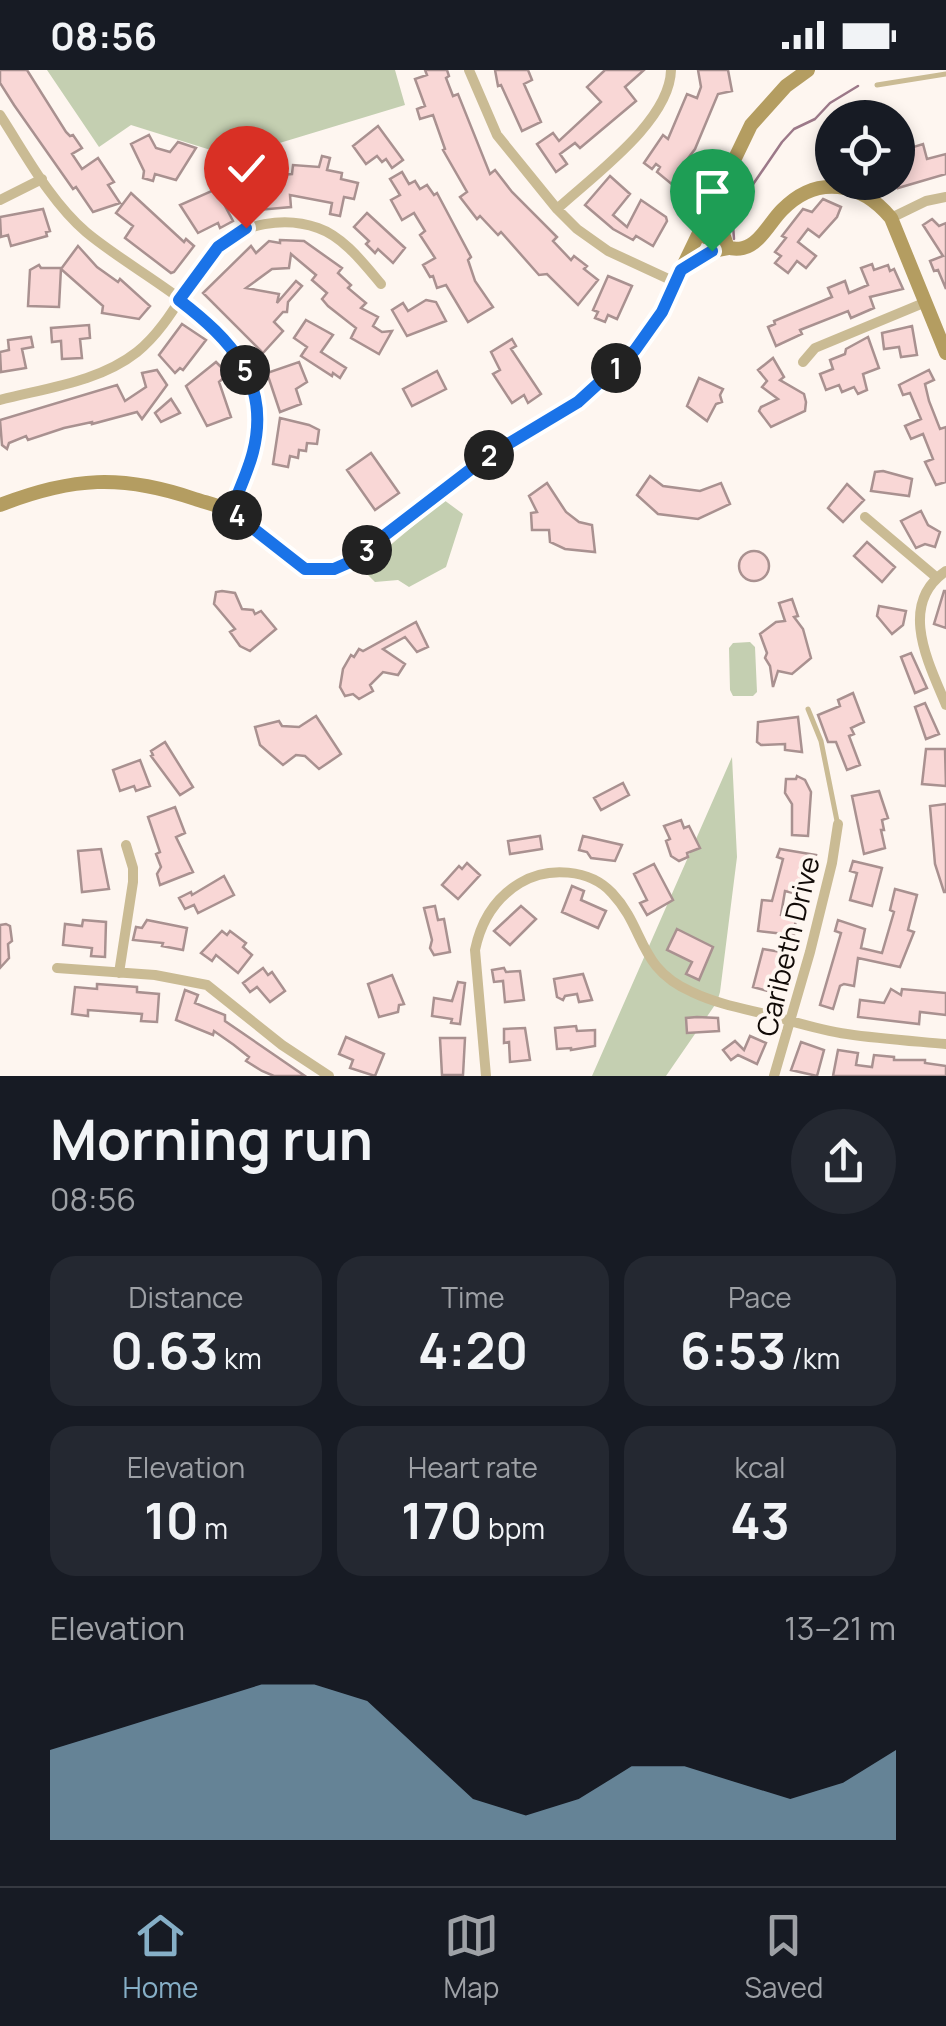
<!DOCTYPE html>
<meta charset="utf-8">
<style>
:root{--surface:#171b24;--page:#242831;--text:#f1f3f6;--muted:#9ea1a6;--line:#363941;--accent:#86afc7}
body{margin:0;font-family:Manrope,sans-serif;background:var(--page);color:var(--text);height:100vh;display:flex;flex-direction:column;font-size:38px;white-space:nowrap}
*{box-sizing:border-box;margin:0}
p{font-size:32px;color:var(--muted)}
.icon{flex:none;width:55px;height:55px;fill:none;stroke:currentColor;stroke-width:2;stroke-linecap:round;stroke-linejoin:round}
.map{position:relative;height:1006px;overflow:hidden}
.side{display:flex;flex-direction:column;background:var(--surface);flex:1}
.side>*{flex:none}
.controls{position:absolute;left:815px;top:30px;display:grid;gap:20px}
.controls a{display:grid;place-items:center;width:100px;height:100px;border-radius:50%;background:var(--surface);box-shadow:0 5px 15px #0003;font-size:50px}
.pin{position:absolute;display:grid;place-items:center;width:85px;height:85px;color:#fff;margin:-102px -42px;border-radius:50% 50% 50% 0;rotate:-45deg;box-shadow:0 0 10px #0007}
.pin .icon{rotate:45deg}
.km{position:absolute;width:50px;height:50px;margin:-25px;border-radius:50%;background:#222;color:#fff;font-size:28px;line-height:50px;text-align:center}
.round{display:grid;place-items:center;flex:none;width:105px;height:105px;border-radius:52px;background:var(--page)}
.head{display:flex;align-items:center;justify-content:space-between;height:170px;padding:0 50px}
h1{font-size:55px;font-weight:700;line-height:75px}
.metrics{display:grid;grid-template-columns:repeat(3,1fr);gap:15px;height:170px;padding:10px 50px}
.metrics div{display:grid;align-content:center;border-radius:25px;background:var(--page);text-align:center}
.metrics b{font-size:50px;font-weight:700}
.metrics small{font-size:28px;font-weight:400}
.metrics p{font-size:28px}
.chart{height:280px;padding:20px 50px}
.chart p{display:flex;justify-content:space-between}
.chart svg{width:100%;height:180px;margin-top:10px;fill:var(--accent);opacity:.7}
.status{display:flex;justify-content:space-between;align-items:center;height:70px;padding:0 50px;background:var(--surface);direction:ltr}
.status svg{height:28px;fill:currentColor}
.menu{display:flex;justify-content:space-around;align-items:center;height:140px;border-top:2px solid var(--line);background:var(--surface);font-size:28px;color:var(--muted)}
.menu a{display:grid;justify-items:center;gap:5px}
.menu .on{color:var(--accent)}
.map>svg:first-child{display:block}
.green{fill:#c4cfb1}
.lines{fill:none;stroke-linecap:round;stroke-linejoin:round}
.stream{stroke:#9c7989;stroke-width:2.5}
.building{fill:#f9d7d6;stroke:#a99190;stroke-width:2.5}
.lane{stroke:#cabb94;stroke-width:5}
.street{stroke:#cabb94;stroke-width:10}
.secondary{stroke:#b49d61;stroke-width:14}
.route-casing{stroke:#fff;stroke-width:20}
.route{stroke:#1a73e8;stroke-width:12}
.labels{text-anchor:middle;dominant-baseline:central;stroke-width:8;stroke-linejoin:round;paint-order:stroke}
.street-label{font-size:28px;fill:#110a07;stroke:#fef6f0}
</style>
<div class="status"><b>08:56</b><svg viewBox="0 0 49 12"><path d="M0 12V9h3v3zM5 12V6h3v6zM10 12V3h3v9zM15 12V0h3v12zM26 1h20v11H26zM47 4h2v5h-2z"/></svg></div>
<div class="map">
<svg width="946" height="1006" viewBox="0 0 946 1006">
<rect width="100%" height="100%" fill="#fef6f0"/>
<path class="green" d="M47 0H395L405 35 233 87 131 55 99 77Z
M444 430 463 444 446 497 409 517 398 510 375 512 362 499Z
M750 572 755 577 757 622 753 626H733L730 620 729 578 733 573Z
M732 687 737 787 720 922 717 932 666 1006H592Z"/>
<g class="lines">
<path class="stream" d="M724 150 738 141
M734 169 733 155 745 126 782 72 794 59 815 49 830 33 858 16"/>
</g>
<path class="building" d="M0 0H27L66 62 70 66 73 65 82 78 72 84 82 99 98 88 114 112 108 115 120 133 93 142 76 117 73 119 14 35 0 13Z
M425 0H447L449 6 446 8 453 26 458 24 490 104 495 100 512 122 557 167 553 171 571 190 574 186 587 196 584 199 598 210 578 235 547 204 539 205 501 162 498 165 480 146 477 149 460 127 467 122 443 80 445 79 433 45 420 49 417 39 425 36 415 9 427 5Z
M495 0H528L532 10 524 14 541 52 522 61 501 15 498 16Z
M605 0H644L625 17 636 31 580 78 575 73 560 84 567 94 556 102 537 74 553 63 559 71 601 32 587 17Z
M698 0H728L732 21 718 24 695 79 677 103 681 106 674 116 657 102 660 97 656 94 652 99 644 93 663 65 668 69 687 24 697 28 701 17Z
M378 56 403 90 392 98 386 89 382 92 377 86 366 94 353 76Z
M149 65 156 78 170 82 178 72 196 78 176 110 155 104 153 111 143 108 144 101 131 74Z
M923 74 927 89 946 84V104L898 118V92L912 87 910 78Z
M322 86 330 88 327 100 342 103 341 109 358 113 354 129 344 127 340 146 330 144 332 133 290 125 291 137 258 140 256 126 238 128 224 101 234 96 238 103 268 100V106L292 104 293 95 319 97Z
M402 102 409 114 415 111 420 119 427 115 434 125 437 123 471 187 468 190 475 211 493 237 468 252 446 215 437 218 433 206 430 207 423 195 435 188 420 165 425 161 414 143 402 150 391 130 400 125 390 109Z
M610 106 630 124 613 145 627 157 641 130 666 147 667 151 653 176 636 166 633 170 613 159 585 135Z
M216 119 233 151 220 158 218 153 198 163 180 135Z
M131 123 184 172 186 169 194 176 174 202 171 203 125 168 133 156 116 143Z
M823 129 841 137 837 147 819 167 808 159 798 172 816 186 806 198 797 191 788 203 775 193 781 186 775 182 786 168 782 166 803 139 812 142Z
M43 139 50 161 46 162 47 166 11 176 8 165 1 167 0 147Z
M367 143 405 178 393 193 378 179 375 183 366 174 369 171 354 157Z
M932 149 939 156 946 153V219L938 200 934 201 930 191 943 186 923 155Z
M280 170 304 171 342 198 338 203 351 215 348 218 366 233 361 238 378 247 373 256 382 262 392 261 379 284 351 268 356 258 328 236 322 229 327 223 312 210 316 205 291 184 289 198 272 199 246 218 279 224 277 233 296 211 302 216 288 232 287 242H283L274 252 283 261 263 283 203 223 251 176 256 183 269 171 280 173Z
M78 176 97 197 118 212 120 209 150 236 139 249 102 243 103 236 61 199Z
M872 194 874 200 888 195 890 201 894 199 903 219 870 227 874 238 851 248 848 241 800 260 802 264 776 276 768 257 775 254 774 251 832 227 828 218 845 211 849 223 868 215 861 198Z
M39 195 41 198H61L59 237 28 236 30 200Z
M608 206 632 216 617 249 608 245 605 252 595 248 598 242 593 240Z
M426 230 436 232 446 251 407 266 392 240 403 233 408 241Z
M306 250 333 265 321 282 346 298 340 308 333 303 332 306 301 286 307 277 294 268Z
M182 254 206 270 183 300 180 298 175 303 159 285Z
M89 255 90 268 80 269 82 288 62 289 61 271 52 272 51 258Z
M912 256 917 285 901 287 899 277 884 279 882 263Z
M31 267 33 277 22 279 26 298 1 302 0 282 9 280 8 270Z
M868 267 879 298 863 304 867 320 858 324 854 317 842 322 839 315 826 320 820 304 833 299 830 290 845 284 846 279Z
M512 269 516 276 511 279 541 324 528 333 524 325 512 333 493 304 500 300 491 282Z
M773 288 784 307 780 310 804 324 806 332 805 341 771 357 759 341 761 337 778 329 762 317 767 311 758 300Z
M216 292 228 304 219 312 231 347 207 356 186 316Z
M299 292 307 312 296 319 301 334 280 342 267 303Z
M157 300 167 315 142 349 137 342 92 354V352L64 358 28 370 26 366 9 373 7 379 2 375 0 350 117 315 125 331 146 317 142 303Z
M929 300 934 310 925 314 929 331 940 359 946 357V412L936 415 925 392 933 389 923 364 911 369 905 356 921 349 910 323 903 325 899 315Z
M437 301 446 319 412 336 403 319Z
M699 308 723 319 720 325 722 332 716 334 707 351 687 336Z
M171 329 180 343 161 352 155 343Z
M280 348 309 355 319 360 317 374 307 373 306 381 299 380 298 388 290 386 288 397 273 394Z
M371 383 399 423 375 440 347 400Z
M883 401 912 409 909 426 871 421 875 402Z
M650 406 663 416 700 421 721 413 730 434 698 449 658 444 637 425Z
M547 413 566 442 579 452 592 455 595 482 565 479 550 472 549 460H532L531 443 537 442 529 426Z
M847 414 864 430 843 452 828 438Z
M921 441 928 455 940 462 935 477 925 474 916 478 901 451Z
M867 472 895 497 882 512 854 486Z
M739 496a15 15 0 1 1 30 0a15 15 0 1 1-30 0Z
M222 521 235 523 242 539 253 540 255 544 261 541 276 559 250 581 240 576 230 562 235 559 214 534 216 522Z
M944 521H946V558L934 554Z
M792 529 798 546 794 547 803 559 811 588 792 604 778 601 773 617 770 596 765 588 767 583 760 564 776 552 785 551 779 533Z
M879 536 906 541 903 555 892 564 877 546Z
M416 552 428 577 417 582 405 567 383 579 405 594 398 605 383 602 370 615 373 621 359 629 353 624 345 626 340 617 343 599 351 585 354 587 359 579 363 581Z
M911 583 927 618 915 623 901 587Z
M853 623 864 652 851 658 854 664 849 666 860 695 847 700 836 672H828L818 645 840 636 838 630Z
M925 633 939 664 926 669 915 637Z
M316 646 341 684 319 699 305 686 296 685 283 695 260 675 255 657 279 651 282 656 299 657Z
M798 647 802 682 785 680V674L761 675 757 672 758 652Z
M165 672 193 717 180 725 151 686 153 685 151 681Z
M926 679H945L946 716 922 714Z
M140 690 150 716 136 721 134 716 120 721 113 700Z
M797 706 805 710 811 722 808 766 792 765V734L785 723 786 709H796Z
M623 713 629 725 601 740 594 728Z
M879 721 888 748 882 750 884 760H881L885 778 864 784 852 726Z
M946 734V822H944L935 794 930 736Z
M175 737 185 763 176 767 193 802 160 815 157 804 161 797 156 784 160 782 148 747Z
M681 750 684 758 689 756 700 778 687 783 688 787 679 791 671 786 666 771 670 769 664 756Z
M540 766 542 779 510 784 508 771Z
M583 766 622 775 615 791 591 788 587 782 579 780Z
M101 779 109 819 82 822 78 781Z
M780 779 816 785 813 798 804 796 797 824 785 821 781 845 796 847 794 865 758 861 762 830 772 831 783 789 777 787Z
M853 791 882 798 872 836 850 830 857 803 850 801Z
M467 793 480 805 458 829 442 815 459 796 462 799Z
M654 794 673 830 647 845 640 833 647 830 634 804Z
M224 806 234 825 198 843 194 835 185 839 179 828 191 822 192 825Z
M572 816 584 821 581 830 606 841 598 858 562 842Z
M895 819 917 825 908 860 914 862 900 897 858 888 854 916 844 914 840 916 833 939 820 935 841 863 835 861 838 850 865 859 861 878 882 883 894 842 890 840Z
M435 836 438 850 444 849 450 882 434 885 430 878 432 870 424 838Z
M521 836 536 849 510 875 494 861Z
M83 850 106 852 105 887 91 886 92 878 63 875 65 854 82 856Z
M147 850 187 858 183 880 162 876 163 873 133 870 136 857 142 858Z
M6 854 10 856 12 871 8 874 9 888 0 898V855Z
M677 859 713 877 699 910 686 904 692 892 667 880Z
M222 861 227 865 230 861 246 873 243 877 252 885 238 903 216 885 212 891 201 883Z
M763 879 793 884 789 897 782 896 775 923 753 917Z
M263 898 268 905 272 902 285 921 270 932 257 917 250 922 243 913Z
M504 898 506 902 520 901 524 930 505 932 503 911 494 912 492 900Z
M583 904 592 930 579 932 577 924 565 926 563 930 557 927 554 909Z
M392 905 404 934 399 935 398 942 379 947 368 914Z
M458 912 465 913 460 954 451 953 452 949 432 946 434 928 452 931Z
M97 914 137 917V922L159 924 157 952 141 951 142 944 88 940V946L72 944 75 917 97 919Z
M891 919 901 925 902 919 946 923V945L920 942 919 954 858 947 860 930 884 933Z
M185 920 198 925 195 933 225 945V951L305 1006H274L262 1001 246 991 249 987 234 975 214 961 213 965 176 950Z
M697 947 718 948 719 961 687 963 686 948Z
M576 956 577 961 595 960V976L571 980V978L557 979 555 958Z
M525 958 530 990 510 992 509 972 504 973V959Z
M750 966 766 973 757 994 738 985 731 990 723 980 735 971 744 980Z
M346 967 384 984 375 1006 350 998 353 990 339 984Z
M440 968H465L463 1005H442Z
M801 972 824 980 817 1006 791 1000Z
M838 980 858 983 856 995 872 997 874 985 894 987V990H925V993L946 996V1006H833Z"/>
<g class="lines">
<path class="lane" d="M877 15 946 4
M808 639 821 671 837 751"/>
<path class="street" d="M469 0 497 65 557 139 577 159 608 181 675 212
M0 45C26 85 50 131 86 162 148 214 261 258 257 353 255 384 242 413 231 441
M0 130 42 109
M557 139C594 105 670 51 671 0
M891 148 926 131 946 127
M803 292 815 278 926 232
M0 330C46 318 99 312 137 282 171 255 188 209 217 178 242 153 285 146 318 158 344 167 364 194 381 214
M865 447 936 507
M946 501C897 534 929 594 946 635
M57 898 155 905 207 915 282 975 329 1006
M119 903 133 812V798L126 775
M486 1006 475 880C481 851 495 828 520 813 548 796 590 799 612 823 646 859 637 898 692 922 715 933 740 938 765 944 792 951 819 960 847 964 880 969 913 971 946 974
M774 1006 810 882 832 793 838 754"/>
<path class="secondary" d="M699 163C711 170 727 182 743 178 760 174 770 152 782 140 817 104 861 112 891 148L946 283
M682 200 712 181 728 178 712 132
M0 435C72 407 122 404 195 429 207 433 221 436 232 442 279 466 288 517 350 492L487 386 578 332 635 279 661 242 751 55 786 16 808 0"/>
</g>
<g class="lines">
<g class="route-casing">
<path id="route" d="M246 158 218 177 179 230C231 270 271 311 253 382 248 402 238 422 231 441L305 499H334L350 492 488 386 578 332 635 280 662 242 681 200 712 181"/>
</g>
<use href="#route" class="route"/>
</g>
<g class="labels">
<g class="street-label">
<text transform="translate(787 876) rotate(-76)">Caribeth Drive</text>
</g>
</g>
</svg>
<div class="controls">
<a><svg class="icon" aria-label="locate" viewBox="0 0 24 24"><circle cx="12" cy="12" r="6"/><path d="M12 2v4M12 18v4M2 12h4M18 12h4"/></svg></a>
</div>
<div class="pin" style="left:712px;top:181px;background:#1e9e55"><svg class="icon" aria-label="arrive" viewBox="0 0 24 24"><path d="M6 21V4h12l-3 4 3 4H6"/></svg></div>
<div class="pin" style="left:246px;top:158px;background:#d93025"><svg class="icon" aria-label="check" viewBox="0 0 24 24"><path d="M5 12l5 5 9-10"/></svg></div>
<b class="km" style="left:616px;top:298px">1</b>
<b class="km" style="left:489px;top:385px">2</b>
<b class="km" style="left:367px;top:480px">3</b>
<b class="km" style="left:237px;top:445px">4</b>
<b class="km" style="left:245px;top:300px">5</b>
</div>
<section class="side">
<div class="head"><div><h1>Morning run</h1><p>08:56</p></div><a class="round"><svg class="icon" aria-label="share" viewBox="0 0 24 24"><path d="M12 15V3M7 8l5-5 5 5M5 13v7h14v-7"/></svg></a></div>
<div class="metrics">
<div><p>Distance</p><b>0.63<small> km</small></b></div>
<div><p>Time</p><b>4:20</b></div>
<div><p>Pace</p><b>6:53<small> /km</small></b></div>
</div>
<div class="metrics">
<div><p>Elevation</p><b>10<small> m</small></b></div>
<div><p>Heart rate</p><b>170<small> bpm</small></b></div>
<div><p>kcal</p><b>43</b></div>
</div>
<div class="chart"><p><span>Elevation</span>13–21 m</p>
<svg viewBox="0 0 160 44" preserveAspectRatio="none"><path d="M0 44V22L10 18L20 14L30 10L40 6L50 6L60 10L70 22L80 34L90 38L100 34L110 26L120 26L130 30L140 34L150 30L160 22V44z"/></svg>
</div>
</section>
<nav class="menu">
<a class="on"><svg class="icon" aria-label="home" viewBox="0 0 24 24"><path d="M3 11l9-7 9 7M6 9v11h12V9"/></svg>Home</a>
<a><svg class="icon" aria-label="map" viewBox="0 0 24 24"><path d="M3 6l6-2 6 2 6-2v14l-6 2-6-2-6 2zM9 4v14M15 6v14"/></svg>Map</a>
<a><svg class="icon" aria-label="saved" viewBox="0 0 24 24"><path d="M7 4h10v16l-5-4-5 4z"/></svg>Saved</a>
</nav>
